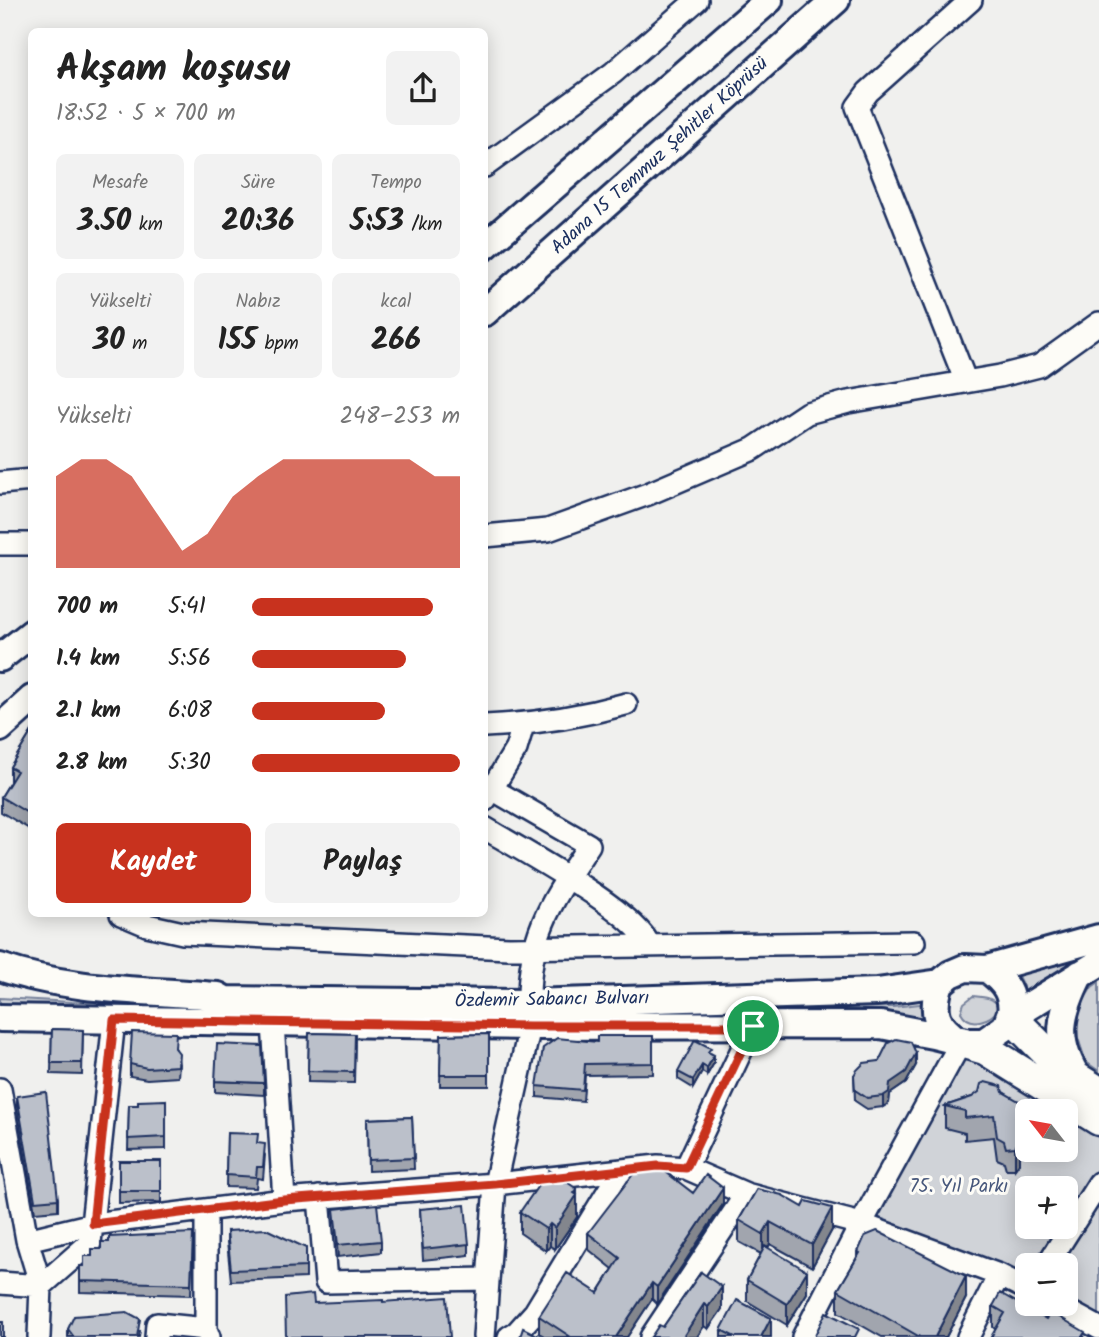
<!DOCTYPE html>
<html lang="tr">
<meta charset="utf-8">
<style>
:root{--surface:#fff;--page:#f2f2f2;--text:#222;--muted:#767676;--accent:#c8321e}
body{margin:0;font-family:Kalam,sans-serif;background:var(--page);color:var(--text);height:100vh;display:flex;flex-direction:column;font-size:26px;white-space:nowrap}
*{box-sizing:border-box;margin:0}
p{font-size:23px;color:var(--muted)}
.icon{flex:none;width:38px;height:38px;fill:none;stroke:currentColor;stroke-width:2;stroke-linecap:round;stroke-linejoin:round}
.map{position:relative;flex:1;overflow:hidden}
.sheet{position:absolute;left:28px;top:28px;width:460px;height:889px;display:flex;flex-direction:column;background:var(--surface);border-radius:10px;box-shadow:0 4px 18px #0003}
.sheet>*{flex:none}
.needle{width:46px;rotate:301deg}
.tools{position:absolute;left:1015px;top:1099px;display:grid;gap:14px}
.tools a{display:grid;place-items:center;width:63px;height:63px;border-radius:10px;background:var(--surface);box-shadow:0 4px 18px #0003;font-size:35px}
.pin{position:absolute;display:grid;place-items:center;width:60px;height:60px;color:#fff;margin:-30px;border:4px solid #fff;border-radius:50%;box-shadow:0 2px 7px #0007}
.round{display:grid;place-items:center;flex:none;width:74px;height:74px;border-radius:10px;background:var(--page)}
.overview{display:flex;align-items:center;justify-content:space-between;height:119px;padding:0 28px}
h1{font-size:38px;font-weight:700;line-height:52px}
.figures{display:grid;grid-template-columns:repeat(3,1fr);gap:10px;height:119px;padding:7px 28px}
.figures div{display:grid;align-content:center;border-radius:10px;background:var(--page);text-align:center}
.figures b{font-size:30px;font-weight:700}
.figures small{font-size:19px;font-weight:400}
.figures p{font-size:19px}
.chart{height:196px;padding:14px 28px}
.chart p{display:flex;justify-content:space-between}
.chart svg{width:100%;height:126px;margin-top:7px;fill:var(--accent);opacity:.7}
.action{display:flex;gap:14px;margin-top:auto;padding:14px 28px}
.action a{flex:1;height:80px;border-radius:10px;background:var(--accent);color:#fff;font-size:28px;font-weight:700;line-height:80px;text-align:center}
.action a+a{background:var(--page);color:var(--text)}
ul{padding:0 28px;list-style:none;font-size:23px}
li{display:grid;grid-template-columns:112px 84px 1fr;align-items:center;height:52px}
li i{height:18px;border-radius:9px;background:var(--accent)}
.map>svg:first-child{display:block}
.green{fill:#d0d3d8;stroke:#76819b;stroke-width:2;fill-rule:evenodd}
.lines{fill:none;stroke-linecap:round;stroke-linejoin:round}
.minor-casing{stroke:#1b2f5e;stroke-width:26}
.major-casing{stroke:#1b2f5e;stroke-width:32}
.highway-casing{stroke:#1b2f5e;stroke-width:35}
.minor{stroke:#fdfcf7;stroke-width:21}
.major{stroke:#fdfcf7;stroke-width:26}
.highway{stroke:#fdfcf7;stroke-width:30}
.wall{fill:#a1a5ae;stroke:#1b2f5e;stroke-width:2}
.shaded-wall{fill:#83868d;stroke:#1b2f5e;stroke-width:2}
.building{fill:#bbc0ca;stroke:#1b2f5e;stroke-width:2}
.route-casing{stroke:#fff;stroke-width:14}
.route{stroke:#c8321e;stroke-width:9}
.labels{text-anchor:middle;dominant-baseline:central;stroke-width:6;stroke-linejoin:round;paint-order:stroke}
.street-label{font-size:19px;fill:#1b2f5e;stroke:#fdfcf7}
.park-label{font-size:19px;fill:#48587c;stroke:#fdfcf7}
</style>
<div class="map">
<svg width="1099" height="1337" viewBox="0 0 1099 1337">
<rect width="100%" height="100%" fill="#f0f0ee"/>
<filter id="ink" filterUnits="userSpaceOnUse"><feTurbulence type="fractalNoise" baseFrequency=".0143" numOctaves="2"/><feDisplacementMap in="SourceGraphic" scale="14" xChannelSelector="R" yChannelSelector="G"/><feConvolveMatrix kernelMatrix="1 2 1 2 8 2 1 2 1" color-interpolation-filters="sRGB"/></filter>
<g filter="url(#ink)">
<path class="green" d="M1099 949 1027 995 1016 972Z
M1099 982V1071L1086 1062 1078 1038 1077 1011 1092 987Z
M973 996C985 997 992 997 1000 1007 992 1020 970 1029 961 1012L964 1003Z
M0 998 72 1002 814 1007H893L928 1003 930 1021 0 1010Z
M961 1042 1099 1121V1328L1066 1304V1265H1027V1289L861 1224ZM1027 1111H1066V1150H1027ZM1027 1188H1066V1227H1027Z"/>
<g class="lines">
<g class="minor-casing">
<path id="minor" d="M485 166 613 73 697 0
M966 382 857 107 868 92 971 0
M0 483 32 480
M485 536 548 530 648 494 753 449 807 413 848 402 1000 376 1039 366 1099 323
M0 544H32
M485 726C533 724 579 717 626 704
M492 789 589 845C553 900 528 933 529 1003
M485 800 516 749 523 725
M485 828C519 849 637 912 649 945
M121 914 147 925 183 933 509 948 914 942
M273 1023 284 1200
M0 1089 27 1240
M686 1168 753 1026
M319 1197 326 1282 488 1279
M206 1210V1329L209 1337
M1047 1265 1099 1183
M0 1283 41 1286 90 1243 114 1020
M1055 1304 1099 1328
M39 1337 41 1286 27 1240 93 1224 284 1200 495 1184 658 1166 686 1168 746 1194 861 1224 999 1275 1027 1289
M156 1337 157 1324 206 1329
M484 1337 495 1184 530 1026
M509 1337 517 1332 535 1312 621 1170
M651 1337 746 1194
M803 1337 861 1224 961 1042
M968 1337 999 1275"/>
</g>
<g class="major-casing">
<path id="major" d="M485 246 769 0
M485 312 836 0
M0 658 32 633
M0 728 32 699
M0 967C68 991 146 990 218 996L225 1000 529 1003 877 992 940 983 951 974 965 968 987 969 1099 938
M987 969C1005 982 1014 994 1011 1017
M940 983C931 1011 935 1025 959 1041
M0 1018 530 1026 881 1025 933 1035 961 1042H984L1004 1028 1011 1017 1099 963
M1079 1080C1053 1040 1060 1014 1080 974"/>
</g>
<g class="highway-casing">
<path id="highway" d="M1011 1017 1064 1070 1099 1092
M961 1042 985 1049 1099 1120"/>
</g>
<use href="#minor" class="minor"/>
<use href="#major" class="major"/>
<use href="#highway" class="highway"/>
</g>
<path class="wall" d="M32 731 31 830 1 812V797L10 782V767Z
M52 1029 83 1030 82 1075 51 1074Z
M309 1033 355 1034 354 1083 308 1082Z
M489 1034V1086H440L441 1035Z
M653 1036V1074L585 1075 583 1101 537 1097V1086L597 1042Z
M176 1049 179 1064 178 1077 147 1079 130 1076V1064Z
M711 1054 714 1063 707 1075 702 1072 693 1088 678 1079V1072Z
M879 1061 916 1065 906 1083 890 1094 889 1103 883 1107 867 1109 855 1101 854 1075Z
M215 1081 264 1083V1095L215 1092Z
M1003 1092 1033 1111H1027V1141L1018 1139 1019 1163 1015 1169H1006L1004 1162 997 1159 994 1137 965 1140V1133L945 1128V1106L972 1097Z
M17 1096 58 1199V1210L35 1212 17 1107Z
M166 1100V1149L128 1150 129 1105H138Z
M412 1117 414 1169 368 1171 367 1119Z
M227 1133 258 1143 265 1155 263 1179 257 1178 256 1188 226 1187Z
M119 1161H161V1202L119 1203Z
M655 1170 693 1193 723 1204 657 1304 652 1299 627 1337H546L539 1333V1316L598 1293 613 1269 588 1249V1233Z
M577 1189V1217L555 1249 550 1246 546 1251 520 1233V1212Z
M757 1189 832 1230 812 1267 770 1244 768 1248 807 1293 787 1325 747 1301V1280L761 1254 739 1242V1220Z
M334 1209 381 1241V1252L338 1257Z
M420 1209 469 1244V1255L423 1260Z
M227 1231 306 1248V1278L231 1281 227 1242Z
M193 1233 191 1295 80 1292V1266H84L92 1256 109 1242Z
M858 1252 966 1298 946 1337H882L838 1312V1290L858 1256Z
M701 1272 722 1309 708 1329 704 1326 697 1337H651L663 1327Z
M993 1306 1046 1319 1085 1337 995 1329 993 1327Z
M68 1329 140 1331 139 1337H68Z
M721 1330 771 1337H721Z"/>
<path class="shaded-wall" d="M916 1053V1065L906 1083 890 1094 889 1103 883 1107V1096L890 1083Z
M714 1055V1063L707 1075V1068Z
M702 1065V1072L693 1088V1080Z
M1019 1141V1163L1015 1169V1147Z
M723 1188V1204L657 1304V1287Z
M577 1189V1217L555 1249V1228Z
M832 1208V1230L812 1267V1245Z
M770 1222V1244L763 1256V1234Z
M550 1224V1246L546 1251V1229Z
M807 1271V1293L787 1325V1304Z
M966 1276V1298L946 1337H935Z
M652 1283V1299L627 1337H616Z
M722 1287V1309L708 1329V1307Z
M704 1304V1326L697 1337H683Z
M771 1318V1337H761Z"/>
<path class="building" d="M32 731V814L31 815 1 797 17 771 10 767Z
M52 1029 83 1030 82 1063H51Z
M132 1032 176 1033 175 1048 179 1053 178 1066 147 1068 130 1064Z
M309 1033 355 1034 354 1072 308 1071Z
M489 1034V1075H440L441 1035Z
M597 1036H653V1063L585 1064 583 1090 537 1086 543 1048 557 1038 597 1042Z
M896 1039 911 1042 916 1053 906 1072 890 1083 889 1092 883 1096 867 1098 855 1090 854 1075 857 1070 864 1063 879 1061 888 1043Z
M695 1040 711 1048 708 1052 714 1055 707 1068 702 1065 693 1080 678 1072Z
M217 1044 262 1046 264 1083 215 1081Z
M985 1082 1001 1086 1003 1092 1033 1109 1032 1111H1027V1119L1016 1117 1019 1141 1015 1147 1006 1148 1004 1141 997 1137 994 1115 965 1118V1111L945 1106 972 1097 979 1092 981 1084Z
M46 1092 58 1199 35 1201 17 1096Z
M166 1100V1137L128 1139 129 1105H138V1101Z
M412 1117 414 1158 368 1160 367 1119Z
M227 1133 258 1134 257 1143 265 1144 263 1167H257L256 1177 226 1175Z
M119 1161H161V1191H119Z
M641 1164H646L655 1170 658 1166 693 1193 706 1175 723 1188 657 1287 652 1283 616 1337H571L539 1316 567 1273 598 1293 620 1258 588 1233Z
M549 1170 577 1189 574 1193 577 1195 555 1228 550 1224 546 1229 520 1212Z
M757 1189 782 1195 803 1207 806 1201 832 1208 812 1245 770 1222 763 1234 739 1220Z
M377 1204 381 1241 338 1245 334 1209Z
M465 1205 469 1244 423 1249 420 1209Z
M266 1229 306 1248V1267L231 1270 227 1231Z
M877 1231 966 1276 935 1337H920L838 1290 860 1253 858 1252 865 1236Z
M193 1233 191 1284 80 1281V1266H84V1256H92V1249H101V1242H109V1237Z
M765 1246 807 1271 787 1304 747 1280Z
M701 1272 722 1287 708 1307 704 1304 683 1337H651L659 1325 663 1327Z
M1000 1293 1046 1319 1051 1312 1085 1332 1082 1337H991L1005 1313 993 1306Z
M313 1294 314 1303 383 1300V1302L447 1297 450 1337H286L285 1297Z
M737 1300 771 1318 761 1337H735L721 1330Z
M127 1312 140 1319 137 1337H74L68 1329 74 1316Z
M826 1312 859 1329 855 1337H814Z
M0 1322H3V1337H0Z
M523 1328 541 1337H520Z"/>
</g>
<g class="lines" filter="url(#ink)">
<g class="route-casing">
<path id="route" d="M114 1020 530 1026H753L686 1168 658 1166 495 1184 284 1200 93 1224Z"/>
</g>
<use href="#route" class="route"/>
</g>
<g class="labels">
<g class="street-label">
<text transform="translate(660 156) rotate(-42)">Adana 15 Temmuz Şehitler Köprüsü</text>
<text transform="translate(552 1000) rotate(-1)">Özdemir Sabancı Bulvarı</text>
</g>
<g class="park-label">
<text x="959" y="1187">75. Yıl Parkı</text>
</g>
</g>
</svg>
<div class="tools">
<a><svg class="needle" viewBox="-14 -14 28 28"><path d="M0-13l5 13h-10z" fill="#e53935"/><path d="M0 13l5-13h-10z" fill="#767676"/></svg></a>
<a>+</a>
<a>−</a>
</div>
<div class="pin" style="left:753px;top:1026px;background:#1e9e55"><svg class="icon" aria-label="arrive" viewBox="0 0 24 24"><path d="M6 21V4h12l-3 4 3 4H6"/></svg></div>
<section class="sheet">
<div class="overview"><div><h1>Akşam koşusu</h1><p>18:52 · 5 × 700 m</p></div><a class="round"><svg class="icon" aria-label="share" viewBox="0 0 24 24"><path d="M12 15V3M7 8l5-5 5 5M5 13v7h14v-7"/></svg></a></div>
<div class="figures">
<div><p>Mesafe</p><b>3.50<small> km</small></b></div>
<div><p>Süre</p><b>20:36</b></div>
<div><p>Tempo</p><b>5:53<small> /km</small></b></div>
</div>
<div class="figures">
<div><p>Yükselti</p><b>30<small> m</small></b></div>
<div><p>Nabız</p><b>155<small> bpm</small></b></div>
<div><p>kcal</p><b>266</b></div>
</div>
<div class="chart"><p><span>Yükselti</span>248–253 m</p>
<svg viewBox="0 0 160 44" preserveAspectRatio="none"><path d="M0 44V12L10 6L20 6L30 12L40 25L50 38L60 32L70 19L80 12L90 6L100 6L110 6L120 6L130 6L140 6L150 12L160 12V44z"/></svg>
</div>
<ul>
<li><b>700 m</b>5:41<i style="width:87%"></i></li>
<li><b>1.4 km</b>5:56<i style="width:74%"></i></li>
<li><b>2.1 km</b>6:08<i style="width:64%"></i></li>
<li><b>2.8 km</b>5:30<i style="width:100%"></i></li>
</ul>
<div class="action"><a>Kaydet</a><a>Paylaş</a></div>
</section>
</div>
